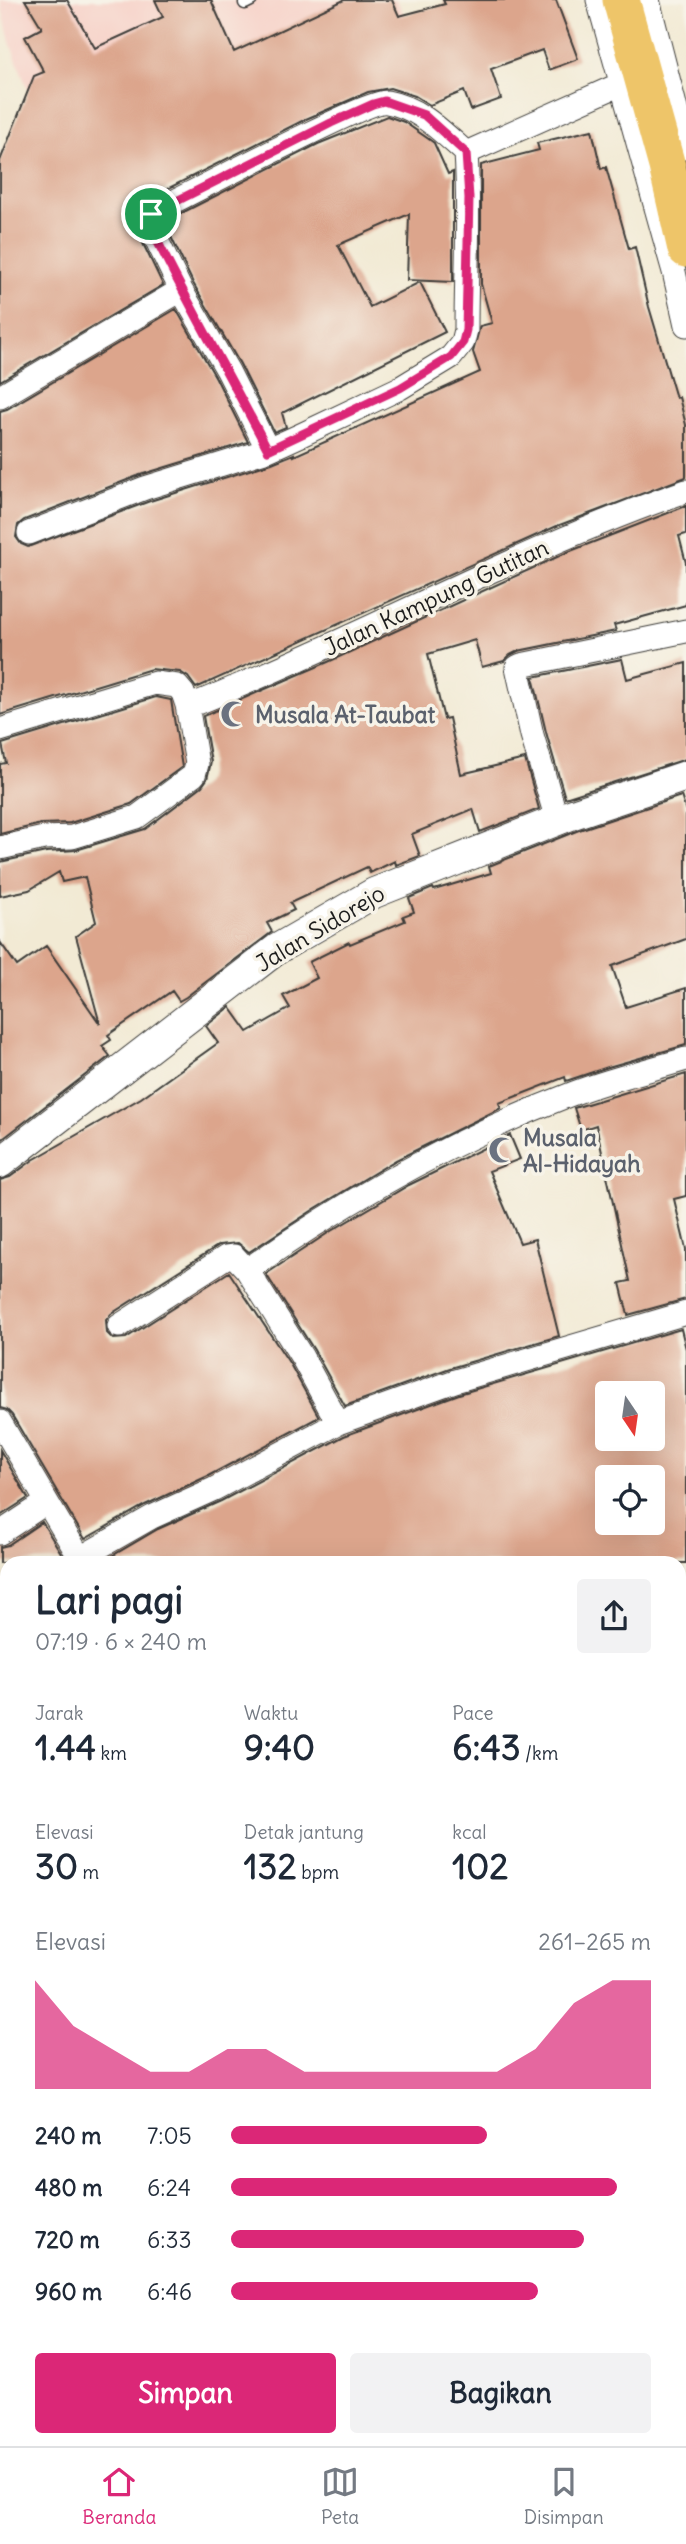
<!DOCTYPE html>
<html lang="id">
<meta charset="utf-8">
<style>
:root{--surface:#fff;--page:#f2f2f3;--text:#1f2937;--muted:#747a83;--line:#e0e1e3;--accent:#db2777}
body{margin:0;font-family:Delius,sans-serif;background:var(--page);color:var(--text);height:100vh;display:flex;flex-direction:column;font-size:26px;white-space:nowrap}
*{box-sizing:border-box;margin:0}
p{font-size:23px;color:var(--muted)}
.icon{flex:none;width:38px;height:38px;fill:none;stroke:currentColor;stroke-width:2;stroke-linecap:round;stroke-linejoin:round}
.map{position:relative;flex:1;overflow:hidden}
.side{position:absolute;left:0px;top:1556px;width:686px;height:891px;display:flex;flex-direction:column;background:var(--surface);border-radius:21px 21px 0 0;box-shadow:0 7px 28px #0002}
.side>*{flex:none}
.needle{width:46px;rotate:167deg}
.buttons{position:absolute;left:595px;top:1381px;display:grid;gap:14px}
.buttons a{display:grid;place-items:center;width:70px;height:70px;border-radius:7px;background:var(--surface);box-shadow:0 7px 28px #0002;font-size:35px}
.pin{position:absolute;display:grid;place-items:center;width:60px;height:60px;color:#fff;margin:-30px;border:4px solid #fff;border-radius:50%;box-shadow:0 2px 7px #0007}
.round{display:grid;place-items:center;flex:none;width:74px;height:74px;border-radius:7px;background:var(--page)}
.headline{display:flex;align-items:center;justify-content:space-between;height:119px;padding:0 35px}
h1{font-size:38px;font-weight:800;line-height:52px}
.stats{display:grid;grid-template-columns:repeat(3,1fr);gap:10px;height:119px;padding:7px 35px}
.stats div{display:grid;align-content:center}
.stats b{font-size:35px;font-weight:800}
.stats small{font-size:19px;font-weight:400}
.stats p{font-size:19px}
.chart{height:196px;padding:14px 35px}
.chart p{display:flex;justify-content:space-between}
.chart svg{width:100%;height:126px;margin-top:7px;fill:var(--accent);opacity:.7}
.action{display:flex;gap:14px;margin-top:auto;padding:14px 35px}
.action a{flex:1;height:80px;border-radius:7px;background:var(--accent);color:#fff;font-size:28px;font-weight:800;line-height:80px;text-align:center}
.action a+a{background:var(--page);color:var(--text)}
ul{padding:0 35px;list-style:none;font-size:23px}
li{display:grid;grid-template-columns:112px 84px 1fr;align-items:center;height:52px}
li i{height:18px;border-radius:9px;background:var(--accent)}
.tabs{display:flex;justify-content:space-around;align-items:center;height:98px;border-top:2px solid var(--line);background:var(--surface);font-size:19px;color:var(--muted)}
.tabs a{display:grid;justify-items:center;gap:4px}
.tabs .current{color:var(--accent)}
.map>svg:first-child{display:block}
.built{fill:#f7d1c8}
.building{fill:#dca58c;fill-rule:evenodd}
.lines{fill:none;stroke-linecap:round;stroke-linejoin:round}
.service-casing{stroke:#3c3b38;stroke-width:15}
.minor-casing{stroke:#3c3b38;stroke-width:25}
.tertiary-casing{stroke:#3c3b38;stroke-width:32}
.primary-casing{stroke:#3c3b38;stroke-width:39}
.service{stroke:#fff;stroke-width:12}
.minor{stroke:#fff;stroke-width:23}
.tertiary{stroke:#fff;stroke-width:30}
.primary{stroke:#eec569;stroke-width:37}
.route-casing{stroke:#fff;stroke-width:14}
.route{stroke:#db2777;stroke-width:9}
.labels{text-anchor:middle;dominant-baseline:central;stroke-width:7;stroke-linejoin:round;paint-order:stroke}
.street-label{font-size:23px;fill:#1c1c1c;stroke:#f7f3e8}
.worship-label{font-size:23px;font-weight:bold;fill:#5b616d;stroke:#f7f3e8;text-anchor:start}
</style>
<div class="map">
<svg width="686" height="2446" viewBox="0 0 686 2446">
<rect width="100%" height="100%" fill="#f7f3e8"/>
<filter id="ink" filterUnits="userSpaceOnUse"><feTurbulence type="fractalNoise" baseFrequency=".0143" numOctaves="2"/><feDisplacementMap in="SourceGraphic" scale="14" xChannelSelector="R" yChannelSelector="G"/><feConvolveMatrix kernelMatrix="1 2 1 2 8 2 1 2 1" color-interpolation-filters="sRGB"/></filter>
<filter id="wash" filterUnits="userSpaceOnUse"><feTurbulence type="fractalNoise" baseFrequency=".00686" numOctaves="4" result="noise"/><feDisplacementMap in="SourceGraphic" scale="28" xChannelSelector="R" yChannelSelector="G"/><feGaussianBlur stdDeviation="1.57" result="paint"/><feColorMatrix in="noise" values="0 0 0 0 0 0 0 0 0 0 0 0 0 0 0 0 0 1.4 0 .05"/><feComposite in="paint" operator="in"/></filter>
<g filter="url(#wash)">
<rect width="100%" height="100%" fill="#f2ead4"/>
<path class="built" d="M0 0H397L405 17 80 181 26 85 10 42Z"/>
<g id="blocks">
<path class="building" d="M25 0H67L95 48 163 17 155 0H211L234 52 344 0H392L399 16 445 4 443 0H556L578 59 549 70 542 50 491 69 501 99 471 110 464 91 430 105 415 96 390 88 368 92 306 119 145 200 137 210 136 229 163 285 0 381V161L34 76 44 72 25 37 42 28Z
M387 116 404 122 430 140 434 143 448 174 453 172V282L407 280 409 214 338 245 370 307 420 282 445 332 282 413 286 427 274 432 240 364 193 283 164 222 318 144Z
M592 130 601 169 606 167 629 249 635 247 649 307 676 398 679 397 686 425V477L557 526 196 688 188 677 180 672 151 669 0 715V411L7 409 176 309 216 378 248 442 140 475 24 520 18 525 16 537 21 544 28 547 150 501 272 463 294 454V456L480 372 473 352 480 326 492 323 481 284V165L539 150 537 143Z
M686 506V534L679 536 686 563V605L614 625 616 631 518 651 510 655 504 661 482 667 475 640 428 654 444 719 449 718 461 774 525 759 539 809 480 832 473 809 412 834 420 856 396 865 395 861 370 873 367 867 290 903 294 910 267 923 272 932 186 997 179 1001 172 991 108 1035 111 1040 102 1046 110 1056 0 1141V942L17 966 46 946 100 1024 76 936 96 922 85 877 62 882 59 872 29 890 0 896V862L46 852 76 850 145 829 202 786 207 779 211 762 203 716 328 662 568 552Z
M622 659 627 679 686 663V759L565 798 546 732 533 677Z
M156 697 171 700 182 767 131 804 70 823 41 824 0 834V764L6 763 2 744Z
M681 796 686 811V939L612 966 626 1007 686 988V1045L608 1067 566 1081 565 1077 499 1103 501 1108 396 1160 316 1208 249 1252 238 1243 219 1245 111 1314 106 1320 107 1333 113 1339 126 1338 229 1272 290 1364 319 1417 208 1476 145 1505 85 1539 12 1415 7 1410 0 1408V1180L10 1177 33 1160 141 1098 218 1043 206 1026 230 1007 248 1032 290 1008 283 996 317 978 309 962 349 942 350 944 405 921 403 916 414 912 409 898 433 888 434 890 491 873 489 866 579 830Z
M686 1074V1196L674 1199 686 1249V1299L628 1315 620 1283 630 1281 596 1125 581 1130 574 1108Z
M510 1135 520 1159 489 1171 520 1243 535 1239 559 1336 450 1368 345 1406 314 1350 266 1274 331 1231 409 1185Z
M681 1329 686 1349V1563H100L158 1529 221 1501 344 1436 459 1394ZM607 1393H653V1438H607ZM607 1477H653V1522H607Z
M0 1450 28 1498 0 1516Z
M42 1522 66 1561 0 1563V1547L8 1545Z"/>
</g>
</g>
<g filter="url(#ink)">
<use href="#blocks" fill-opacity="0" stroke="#3c3b38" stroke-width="2"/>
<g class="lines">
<g class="service-casing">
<path id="service" d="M245 3 251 0
M0 2072 7 2069
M0 2423 7 2420"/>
</g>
<g class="minor-casing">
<path id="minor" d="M598 0 674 272 686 325
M648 0 686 148
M181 290 149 224 151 213C183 198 368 99 387 102 420 108 441 131 466 153
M0 397 181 290 228 371 268 450
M29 533 145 488 268 450 301 435 400 388 451 357 463 342 466 330C466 271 470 212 466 153L623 83 642 77
M0 730 155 683 177 686 183 693 187 705 200 702C364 636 519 549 686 491
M557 820 532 735 517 667 521 665 686 631
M0 848 44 838 72 837 137 817 194 775 197 764 187 705
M119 1326 226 1257 234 1256 247 1270
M0 1422 47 1502
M338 1423 302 1357 247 1270C347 1200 454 1139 569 1095 606 1080 647 1071 686 1059
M0 1533 47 1502 80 1558
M82 1563 80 1558 152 1517 214 1489 338 1423 455 1381 686 1313
M0 1757 7 1753
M0 1771 7 1788
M679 1776 686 1774
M679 1946 686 1944
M679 2305 686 2301
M469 2446 481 2440"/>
</g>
<g class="tertiary-casing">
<path id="tertiary" d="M0 1163 277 949 374 893 573 814 686 776
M679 1642 686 1639
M0 1931 7 1928"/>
</g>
<g class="primary-casing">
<path id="primary" d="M621 0 667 166 686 249"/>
</g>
<use href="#service" class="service"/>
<use href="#minor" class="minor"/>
<use href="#tertiary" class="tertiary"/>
<use href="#primary" class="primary"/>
</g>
</g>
<g class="lines" filter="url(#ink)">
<g class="route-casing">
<path id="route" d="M384 101 424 115 466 153 469 198 466 330 463 342 451 357 400 388 268 450C229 374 186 301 149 224L151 214 331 123 373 104Z"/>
</g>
<use href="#route" class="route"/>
</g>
<defs>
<g id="mosque-bare" transform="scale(2.1)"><path d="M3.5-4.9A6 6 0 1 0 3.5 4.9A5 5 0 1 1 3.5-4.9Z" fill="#6b7280" stroke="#f7f3e8" stroke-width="2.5" paint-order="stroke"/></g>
</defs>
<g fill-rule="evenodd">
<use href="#mosque-bare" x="234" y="714"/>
<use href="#mosque-bare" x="502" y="1150"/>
</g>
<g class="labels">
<g class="street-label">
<text transform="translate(436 597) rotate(-25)">Jalan Kampung Gutitan</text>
<text transform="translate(320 928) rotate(-31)">Jalan Sidorejo</text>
</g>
<g class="worship-label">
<text x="255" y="714">Musala At-Taubat</text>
<text x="523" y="1137">Musala<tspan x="523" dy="26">Al-Hidayah</tspan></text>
</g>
</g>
</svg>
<div class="buttons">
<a><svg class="needle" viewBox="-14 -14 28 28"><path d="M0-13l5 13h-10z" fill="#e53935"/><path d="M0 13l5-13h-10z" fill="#747a83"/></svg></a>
<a><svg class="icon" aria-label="locate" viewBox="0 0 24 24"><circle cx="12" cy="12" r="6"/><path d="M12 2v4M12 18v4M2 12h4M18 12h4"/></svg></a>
</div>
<div class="pin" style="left:151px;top:214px;background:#1e9e55"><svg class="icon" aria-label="arrive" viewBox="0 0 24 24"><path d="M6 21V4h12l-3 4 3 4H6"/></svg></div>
<section class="side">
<div class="headline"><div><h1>Lari pagi</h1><p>07:19 · 6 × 240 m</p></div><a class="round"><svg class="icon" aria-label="share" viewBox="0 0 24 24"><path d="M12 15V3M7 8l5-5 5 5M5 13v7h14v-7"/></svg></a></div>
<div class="stats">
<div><p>Jarak</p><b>1.44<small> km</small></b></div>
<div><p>Waktu</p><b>9:40</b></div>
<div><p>Pace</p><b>6:43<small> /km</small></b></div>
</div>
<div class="stats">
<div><p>Elevasi</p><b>30<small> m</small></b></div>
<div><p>Detak jantung</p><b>132<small> bpm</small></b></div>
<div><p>kcal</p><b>102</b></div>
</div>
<div class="chart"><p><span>Elevasi</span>261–265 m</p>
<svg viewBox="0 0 160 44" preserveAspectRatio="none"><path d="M0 44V6L10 22L20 30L30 38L40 38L50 30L60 30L70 38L80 38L90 38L100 38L110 38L120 38L130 30L140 14L150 6L160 6V44z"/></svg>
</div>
<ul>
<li><b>240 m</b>7:05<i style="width:61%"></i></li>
<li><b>480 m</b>6:24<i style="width:92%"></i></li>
<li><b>720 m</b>6:33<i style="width:84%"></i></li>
<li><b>960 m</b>6:46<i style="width:73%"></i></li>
</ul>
<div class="action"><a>Simpan</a><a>Bagikan</a></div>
</section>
</div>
<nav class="tabs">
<a class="current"><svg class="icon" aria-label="home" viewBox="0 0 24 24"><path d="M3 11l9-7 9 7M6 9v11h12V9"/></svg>Beranda</a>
<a><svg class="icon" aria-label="map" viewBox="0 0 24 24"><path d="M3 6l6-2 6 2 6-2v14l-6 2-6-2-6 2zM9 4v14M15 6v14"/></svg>Peta</a>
<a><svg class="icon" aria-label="saved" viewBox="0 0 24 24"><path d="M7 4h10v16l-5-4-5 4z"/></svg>Disimpan</a>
</nav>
